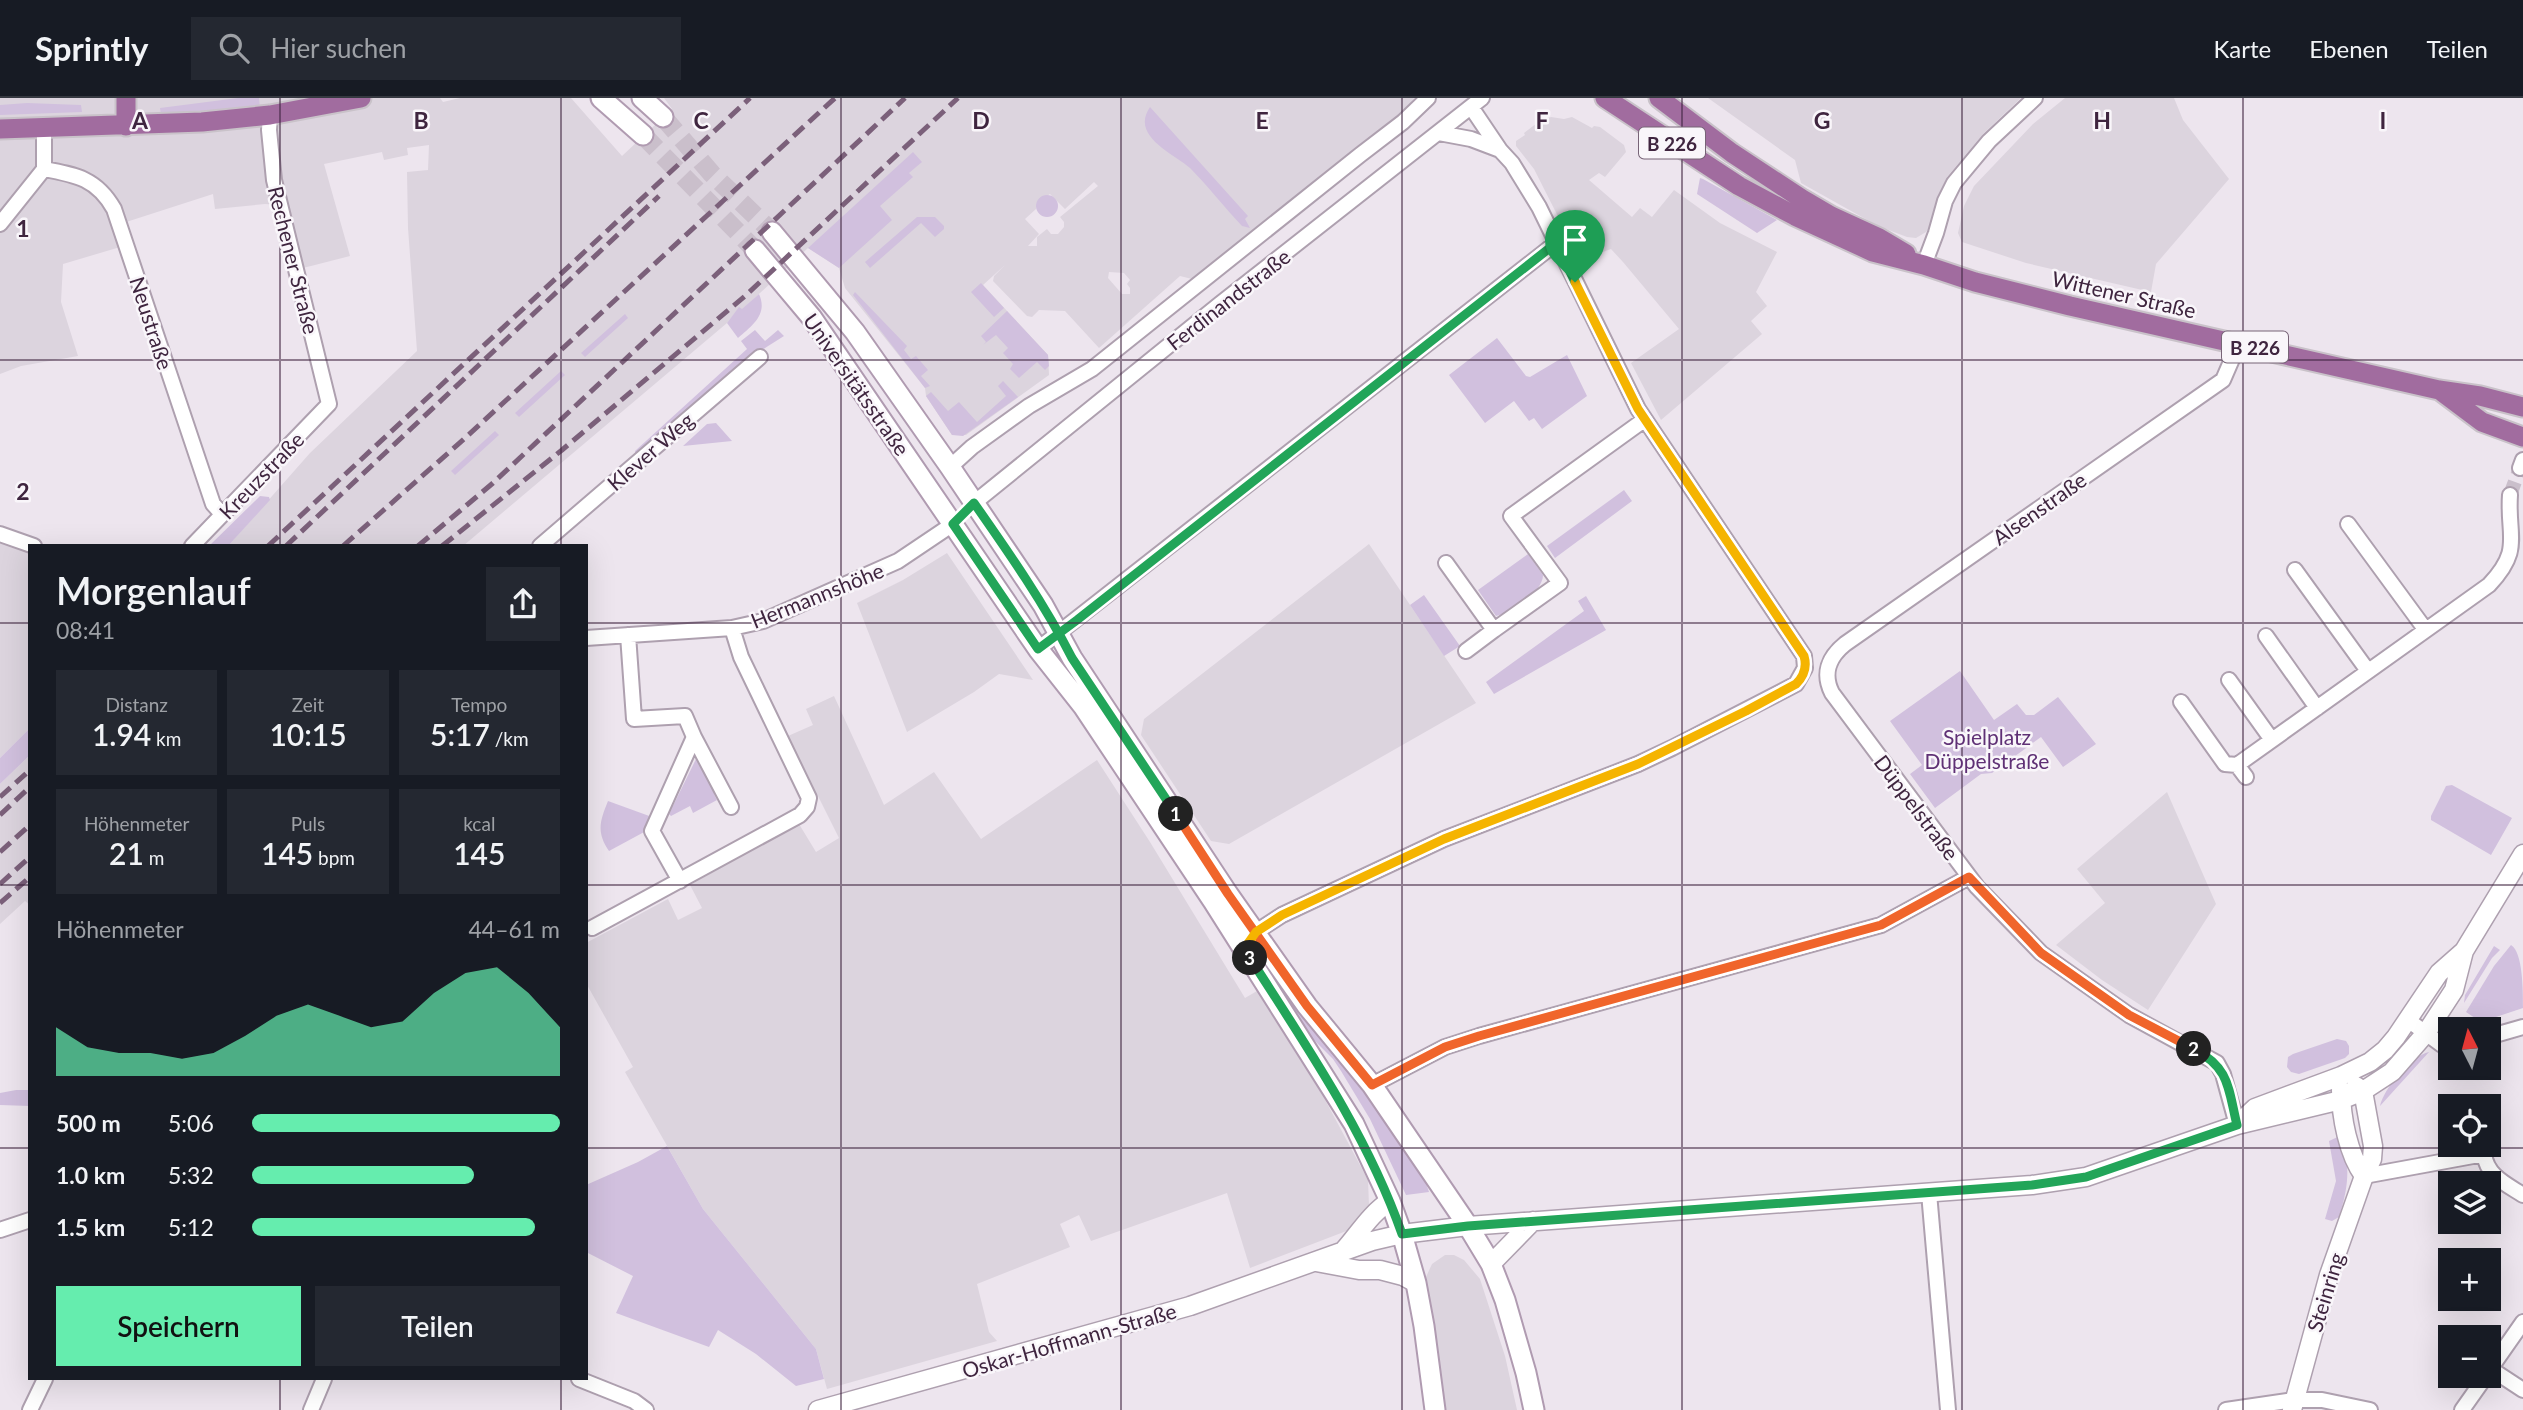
<!DOCTYPE html>
<html lang="de">
<meta charset="utf-8">
<style>
:root{--surface:#171b24;--page:#242831;--text:#f1f3f6;--muted:#9ea1a6;--line:#363941;--accent:#65edae}
body{margin:0;font-family:Lato,sans-serif;background:var(--page);color:var(--text);height:100vh;display:flex;flex-direction:column;font-size:26px;white-space:nowrap}
*{box-sizing:border-box;margin:0}
p{font-size:23px;color:var(--muted)}
.icon{flex:none;width:38px;height:38px;fill:none;stroke:currentColor;stroke-width:2;stroke-linecap:round;stroke-linejoin:round}
.map{position:relative;flex:1;overflow:hidden}
.details{position:absolute;left:28px;top:446px;width:560px;height:836px;display:flex;flex-direction:column;background:var(--surface);border-radius:0px;box-shadow:0 7px 28px #0002}
.details>*{flex:none}
.needle{width:46px;rotate:354deg}
.tools{position:absolute;left:2438px;top:919px;display:grid;gap:14px}
.tools a{display:grid;place-items:center;width:63px;height:63px;border-radius:0px;background:var(--surface);box-shadow:0 7px 28px #0002;font-size:35px}
.pin{position:absolute;display:grid;place-items:center;width:60px;height:60px;color:#fff;margin:-72px -30px;border-radius:50% 50% 50% 0;rotate:-45deg;box-shadow:0 0 7px #0007}
.pin .icon{rotate:45deg}
.km{position:absolute;width:35px;height:35px;margin:-18px;border-radius:50%;background:#222;color:#fff;font-size:19px;line-height:35px;text-align:center}
.round{display:grid;place-items:center;flex:none;width:74px;height:74px;border-radius:0px;background:var(--page)}
.summary{display:flex;align-items:center;justify-content:space-between;height:119px;padding:0 28px}
h1{font-size:38px;font-weight:600;line-height:52px}
.stats{display:grid;grid-template-columns:repeat(3,1fr);gap:10px;height:119px;padding:7px 28px}
.stats div{display:grid;align-content:center;border-radius:0px;background:var(--page);text-align:center}
.stats b{font-size:30px;font-weight:600}
.stats small{font-size:19px;font-weight:400}
.stats p{font-size:19px}
.chart{height:196px;padding:14px 28px}
.chart p{display:flex;justify-content:space-between}
.chart svg{width:100%;height:126px;margin-top:7px;fill:var(--accent);opacity:.7}
.button{display:flex;gap:14px;margin-top:auto;padding:14px 28px}
.button a{flex:1;height:80px;border-radius:0px;background:var(--accent);color:#111;font-size:28px;font-weight:600;line-height:80px;text-align:center}
.button a+a{background:var(--page);color:var(--text)}
ul{padding:0 28px;list-style:none;font-size:23px}
li{display:grid;grid-template-columns:112px 84px 1fr;align-items:center;height:52px}
li i{height:18px;border-radius:9px;background:var(--accent)}
header{display:flex;align-items:center;gap:42px;box-sizing:border-box;height:98px;padding:0 35px;background:var(--surface);border-bottom:2px solid var(--line)}
header strong{font-size:33px}
nav{display:flex;gap:38px;margin-inline-start:auto;font-size:24px}
.search{width:490px;height:63px;background:var(--page);display:flex;align-items:center;gap:18px;box-sizing:border-box;padding:0 24px;border-radius:0px;color:var(--muted);font-size:26px}
.map>svg:first-child{display:block}
.built{fill:#dcd4de;fill-rule:evenodd}
.green{fill:#d1c0de}
.lines{fill:none;stroke-linecap:round;stroke-linejoin:round}
.minor-tunnel{stroke:#cabfcb;stroke-width:14;stroke-dasharray:14 7;stroke-linecap:butt}
.secondary-tunnel{stroke:#cabfcb;stroke-width:19;stroke-dasharray:19 10;stroke-linecap:butt}
.minor-casing{stroke:#aea0af;stroke-width:18}
.tertiary-casing{stroke:#aea0af;stroke-width:21}
.secondary-casing{stroke:#b09bb1;stroke-width:23}
.primary-casing{stroke:#c9c2c9;stroke-width:23}
.minor{stroke:#fff;stroke-width:14}
.tertiary{stroke:#fff;stroke-width:18}
.secondary{stroke:#fff;stroke-width:19}
.primary{stroke:#a16c9f;stroke-width:19}
.rail{stroke:#7b607a;stroke-width:5;stroke-dasharray:14 7;stroke-linecap:butt}
.split-1-casing{stroke:#fff;stroke-width:14}
.split-2-casing{stroke:#fff;stroke-width:14}
.split-3-casing{stroke:#fff;stroke-width:14}
.split-4-casing{stroke:#fff;stroke-width:14}
.split-1{stroke:#22a559;stroke-width:9}
.split-2{stroke:#f0652b;stroke-width:9}
.split-3{stroke:#22a559;stroke-width:9}
.split-4{stroke:#f5b400;stroke-width:9}
.grid{fill:none;stroke:#3f253f;stroke-width:2;stroke-opacity:0.55}
.labels{text-anchor:middle;dominant-baseline:central;stroke-width:5;stroke-linejoin:round;paint-order:stroke}
.shield{fill:#f9f6fa;stroke:#776477;stroke-width:2}
.shield-label{font-size:19px;font-weight:bold;fill:#3f253f}
.street-label{font-size:21px;fill:#3f253f;stroke:#f9f6fa}
.park-label{font-size:21px;fill:#5f3075;stroke:#f9f6fa}
.grid-label{font-size:23px;text-anchor:middle;font-weight:bold;fill:#3f253f;stroke:#f9f6fa;stroke-width:5;stroke-linejoin:round;paint-order:stroke}
</style>
<header>
<strong>Sprintly</strong>
<div class="search"><svg class="icon" aria-label="search" viewBox="0 0 24 24"><circle cx="10" cy="10" r="6"/><path d="M15 15l6 6"/></svg>Hier suchen</div>
<nav><a>Karte</a><a>Ebenen</a><a>Teilen</a></nav>
</header>
<div class="map">
<svg width="2523" height="1312" viewBox="0 0 2523 1312">
<rect width="100%" height="100%" fill="#ede5ee"/>
<path class="built" d="M0 0H440L443 4 460 0H571L622 58 672 11 664 0H1414L1403 16 1196 182 1180 178 1099 250 1065 213 1039 212 1032 219 1027 218 993 183 994 178 1005 167 983 187 1048 257 1049 277 966 337H952L926 298 925 290 845 190 839 170 808 150 742 212 739 210 727 225 463 448H228L310 355 417 253 408 130 407 74 428 72 429 47 407 50 408 57 384 62 382 54 324 66 350 158 311 168 298 171 280 107 265 106 215 111 213 96 120 126 127 147 63 166 61 204 78 258 21 268 0 276ZM1094 84 1098 88 1060 119 1064 124V129L1058 136H1051L1047 131 1037 139V148H1028L1039 136 1025 121 1036 111 1037 104 1050 96 1065 111ZM1109 174 1124 175 1130 182 1127 186 1130 190V196H1122L1108 180Z
M1708 0H2021L1984 35 1947 79 1935 106 1930 129 1926 134 1916 140 1907 139 1878 128 1801 85 1795 62Z
M2065 0H2174L2183 22 2229 81 2156 166 2151 194 2026 165 1962 144 1958 135 1964 108 1974 88 2033 26Z
M1551 19 1564 21 1572 19 1592 30 1594 28 1600 29 1624 47 1626 54 1605 79 1599 75 1589 82 1632 119 1640 110 1652 119 1674 92 1720 125 1777 154 1756 194 1767 208 1751 223 1762 236 1661 322 1631 265 1679 231 1623 164 1611 151 1580 162 1534 71 1516 48V43L1525 37 1524 35 1537 25Z
M0 436 30 448V630L0 660Z
M1369 446 1476 605 1229 746 1211 743 1141 637 1144 621Z
M947 455 1033 582 999 576 974 594 907 634 857 505 903 482Z
M834 598 884 707 934 674 981 741 1097 662 1150 744 1245 900 1257 893 1323 998 1368 1082 1369 1108 1361 1123 1349 1132 1250 1170 1227 1095 1091 1143 1079 1117 1060 1126 1070 1149 977 1186 989 1234 997 1243 827 1291 816 1251 703 1111 625 974 633 969 586 885V845L668 801 678 822 702 810 690 787 799 726 816 754 839 740 788 638 813 627 806 611Z
M30 657V807L25 803 0 826V686Z
M2167 694 2216 806 2148 912 2102 882 2056 847 2105 805 2077 771Z
M1445 1157H1454L1464 1162 1480 1181 1505 1258 1517 1312H1443L1426 1179 1432 1166Z"/>
<path class="green" d="M238 0H259L260 10 162 23 160 10Z
M27 5 81 7 82 14 0 17V7Z
M1150 9 1248 118 1245 121 1250 130 1242 128C1224 109 1208 88 1190 70 1173 55 1130 38 1150 9Z
M913 54 922 64 909 75 913 79 880 108 892 122 839 170 808 150Z
M1700 80 1703 81 1777 122 1757 135 1697 96Z
M1036 108a11 11 0 1 1 22 0a11 11 0 1 1-22 0Z
M917 119H935L944 128V131L935 139 921 125 870 170 865 164Z
M981 185 1004 210 994 219 971 194Z
M855 194 907 248 904 252 911 261 916 258 928 272 921 278 930 288 925 290 853 197Z
M759 196C768 216 753 227 738 240L727 225 739 209 742 211Z
M1007 213 1048 257 1049 268 1045 272 1037 264 1019 280 1010 271 1013 266 1003 255 1008 250 996 237 983 247 986 244 981 238Z
M625 216 628 220 585 259 581 255Z
M755 232 765 243 778 232 784 238 765 250 637 356 635 355V353L747 251 741 243Z
M1497 240 1526 278 1530 279 1567 257 1587 298 1542 331 1534 320 1529 323 1514 303 1485 325 1449 277Z
M561 273 565 277 519 319 515 315Z
M1003 283 1018 299 963 338 952 337 926 298 931 294 948 313 959 304 977 324 1006 298 998 288Z
M716 325 732 343 683 348 707 326Z
M495 333 499 337 455 377 451 373Z
M1624 392 1632 403 1555 460 1547 448Z
M260 398 269 399 270 402 228 448H209Z
M1528 456 1543 477C1543 494 1512 515 1496 518L1478 492Z
M1424 497 1460 548 1444 558 1410 507Z
M1586 498 1606 532 1494 596 1486 584 1584 513 1578 503Z
M1960 573 1994 622 2017 606 2026 617H2034L2058 599 2096 646 2063 669 2041 639 1992 675 1981 676 1935 710 1910 676 1922 667 1890 623Z
M30 630V657L0 686V660Z
M697 659 699 660 716 694 714 696 717 702 693 715 690 708 671 718 669 716Z
M2452 687 2512 720 2491 757 2431 722V718L2446 688Z
M608 703 652 719 646 733 609 753C596 734 600 723 608 703Z
M2511 847C2523 854 2523 893 2523 910L2481 924 2466 914 2494 868Z
M2494 848 2500 852 2492 860 2464 905 2465 897Z
M1290 901 1362 990 1423 1076 1429 1094 1406 1097 1370 1021 1341 973 1333 961 1306 934 1287 902Z
M2337 941 2346 943 2349 948V956L2345 960 2299 976 2291 974 2287 969 2288 959 2293 956Z
M2429 954 2380 1008C2384 990 2411 958 2429 954Z
M16 992H30V1008L0 1007V995Z
M2342 1037C2350 1070 2349 1087 2339 1119L2332 1123 2325 1121 2336 1083 2329 1043Z
M667 1048 703 1111 816 1251 824 1281 796 1288 756 1256 718 1232 709 1249 616 1215 633 1178 586 1154V1087L638 1064Z"/>
<g class="lines">
<path class="minor-tunnel" d="M2510 397 2520 370"/>
<path class="secondary-tunnel" d="M663 19 712 76 772 134
M643 37 755 152"/>
<g class="minor-casing">
<path id="minor" d="M1439 35 1471 41 1500 52
M44 71C77 77 97 81 114 111L213 406 222 416
M0 126 44 71V28
M1924 167 1936 135 1945 103 1954 85 1989 43 2035 0
M950 369 972 349 1029 308 1092 271 1360 57 1403 24 1428 0
M2520 370 2523 362
M974 405 1220 206 1482 0
M2348 426 2425 531
M0 436 34 448
M192 448 329 306 274 82 269 32 270 17
M540 448 760 259
M1446 465 1494 532 1560 485 1511 418 1644 322
M2295 472 2368 573
M628 537 634 621 685 618 694 639 652 733 680 783
M2266 538 2317 610
M586 540 732 530 763 523 898 463 953 426
M1038 551 1556 145
M1466 553 1494 532
M2229 582 2272 642
M2181 604 2225 666 2237 667
M694 639 731 709
M2246 679 2237 667 2489 487C2523 451 2507 439 2510 397
M592 830 800 717 807 709 809 700 741 559 732 530
M1256 834 1282 817 1444 741 1638 666 1672 650 1796 586 1805 570 1804 558 1638 311 1539 109 1512 65 1500 52 1471 9
M2408 922 2442 947H2450
M2488 939 2523 929
M1372 987 1445 949 1479 938 1881 827 1969 779
M2237 1027 2223 976 2217 965 2129 917 2041 855 1977 789 1832 595C1822 575 1829 559 1845 546L2223 282 2239 245
M2364 1078 2484 1056C2487 1078 2506 1086 2523 1097
M1929 1095 1948 1312
M0 1132 30 1122
M2491 1271 2523 1292
M2488 1274 2523 1224
M579 1281 634 1303 646 1312
M30 1312 45 1281
M311 1312 324 1281
M2226 1312 2294 1302H2322L2370 1312
M2462 1312 2486 1278"/>
</g>
<g class="tertiary-casing">
<path id="tertiary" d="M2341 992C2341 1019 2348 1056 2364 1078
M2239 1025 2255 1010 2341 978 2370 964 2385 952 2396 939 2439 875 2464 853 2523 756
M1345 1151C1359 1135 1372 1114 1390 1103
M1316 1164 1359 1172H1380L1403 1178 1416 1185
M1491 1166 1533 1123
M818 1312 1190 1208 1372 1143 1402 1136 1468 1128 2032 1087 2086 1079 2237 1027 2341 1002 2363 993 2392 974 2426 935 2454 892 2464 853
M2292 1312 2329 1177 2364 1078 2372 1061 2373 1048 2363 993 2356 988"/>
</g>
<g class="secondary-casing">
<path id="secondary" d="M601 0 643 37
M642 0 663 19
M772 134 855 234 950 369 1043 507 1072 560 1228 796 1307 908 1372 987 1468 1128 1491 1166 1505 1202 1526 1275 1534 1312
M755 152 812 220 1038 551 1083 608 1213 803 1354 1026 1390 1103 1402 1136 1416 1185 1424 1228 1435 1312"/>
</g>
<g class="primary-casing">
<path id="primary" d="M126 0V28
M1605 0 1739 88 1795 118 1873 154 1924 167 1975 184 2070 208 2439 292 2480 298 2523 309
M1659 0 1732 55 1802 101 1831 118 1879 140 1906 156
M0 31 202 24 270 17 361 0
M2442 294 2482 324 2523 339"/>
</g>
<use href="#minor" class="minor"/>
<use href="#tertiary" class="tertiary"/>
<use href="#secondary" class="secondary"/>
<use href="#primary" class="primary"/>
<path class="rail" d="M268 448 750 0
M286 448 659 98
M343 448 464 341 835 0
M418 448 493 385 905 0
M442 448 562 352 745 198 958 0
M0 699 30 672
M0 717 30 689
M0 754 30 727
M0 786 30 759
M0 805 30 779"/>
</g>
<g class="lines">
<g class="split-1-casing">
<path id="split-1" d="M1176 716 1072 560C1044 505 1009 455 974 405L953 426 1038 551 1077 522 1556 145 1575 184"/>
</g>
<g class="split-2-casing">
<path id="split-2" d="M1176 716 1228 796 1307 908 1372 987 1445 949 1479 938 1881 827 1969 779 2041 855 2129 917 2194 951"/>
</g>
<g class="split-3-casing">
<path id="split-3" d="M1250 860C1307 949 1367 1036 1402 1136L1468 1128 2032 1087 2086 1079 2237 1027C2228 990 2230 970 2194 951"/>
</g>
<g class="split-4-casing">
<path id="split-4" d="M1250 860 1244 851 1256 834 1282 817 1444 741 1638 666 1746 613 1796 586C1804 578 1807 568 1804 558L1638 311 1575 184"/>
</g>
<use href="#split-1" class="split-1"/>
<use href="#split-2" class="split-2"/>
<use href="#split-3" class="split-3"/>
<use href="#split-4" class="split-4"/>
</g>
<path class="grid" d="M280 0V448M561 0V448M841 0V1312M1121 0V1312M1402 0V1312M1682 0V1312M1962 0V1312M2243 0V1312M0 262H2523M0 525H30M586 525H2523M0 787H30M586 787H2523M0 1050H30M586 1050H2523M280 1281V1312M561 1281V1312"/>
<g class="labels">
<g class="shield">
<rect x="1639" y="29.5" width="66" height="31" rx="5"/>
<rect x="2222" y="233.5" width="66" height="31" rx="5"/>
</g>
<g class="shield-label">
<text x="1672" y="45">B 226</text>
<text x="2255" y="249">B 226</text>
</g>
<g class="street-label">
<text transform="translate(294 162) rotate(76)">Rechener Straße</text>
<text transform="translate(2124 196) rotate(13)">Wittener Straße</text>
<text transform="translate(1228 201) rotate(-38)">Ferdinandstraße</text>
<text transform="translate(152 225) rotate(72)">Neustraße</text>
<text transform="translate(857 286) rotate(55)">Universitätsstraße</text>
<text transform="translate(650 353) rotate(-41)">Klever Weg</text>
<text transform="translate(261 377) rotate(-46)">Kreuzstraße</text>
<text transform="translate(2039 410) rotate(-35)">Alsenstraße</text>
<text transform="translate(817 497) rotate(-22)">Hermannshöhe</text>
<text transform="translate(1917 709) rotate(53)">Düppelstraße</text>
<text transform="translate(2325 1194) rotate(-73)">Steinring</text>
<text transform="translate(1069 1242) rotate(-16)">Oskar-Hoffmann-Straße</text>
</g>
<g class="park-label">
<text x="1987" y="638">Spielplatz<tspan x="1987" dy="24">Düppelstraße</tspan></text>
</g>
</g>
<g class="grid-label">
<text x="140" y="31">A</text>
<text x="421" y="31">B</text>
<text x="701" y="31">C</text>
<text x="981" y="31">D</text>
<text x="1262" y="31">E</text>
<text x="1542" y="31">F</text>
<text x="1822" y="31">G</text>
<text x="2102" y="31">H</text>
<text x="2383" y="31">I</text>
<text x="23" y="139">1</text>
<text x="23" y="402">2</text>
</g>
</svg>
<div class="tools">
<a><svg class="needle" viewBox="-14 -14 28 28"><path d="M0-13l5 13h-10z" fill="#e53935"/><path d="M0 13l5-13h-10z" fill="#9ea1a6"/></svg></a>
<a><svg class="icon" aria-label="locate" viewBox="0 0 24 24"><circle cx="12" cy="12" r="6"/><path d="M12 2v4M12 18v4M2 12h4M18 12h4"/></svg></a>
<a><svg class="icon" aria-label="layers" viewBox="0 0 24 24"><path d="M12 4l9 5-9 5-9-5zM3 14l9 5 9-5"/></svg></a>
<a>+</a>
<a>−</a>
</div>
<div class="pin" style="left:1575px;top:184px;background:#1e9e55"><svg class="icon" aria-label="arrive" viewBox="0 0 24 24"><path d="M6 21V4h12l-3 4 3 4H6"/></svg></div>
<b class="km" style="left:1176px;top:716px">1</b>
<b class="km" style="left:2194px;top:951px">2</b>
<b class="km" style="left:1250px;top:860px">3</b>
<section class="details">
<div class="summary"><div><h1>Morgenlauf</h1><p>08:41</p></div><a class="round"><svg class="icon" aria-label="share" viewBox="0 0 24 24"><path d="M12 15V3M7 8l5-5 5 5M5 13v7h14v-7"/></svg></a></div>
<div class="stats">
<div><p>Distanz</p><b>1.94<small> km</small></b></div>
<div><p>Zeit</p><b>10:15</b></div>
<div><p>Tempo</p><b>5:17<small> /km</small></b></div>
</div>
<div class="stats">
<div><p>Höhenmeter</p><b>21<small> m</small></b></div>
<div><p>Puls</p><b>145<small> bpm</small></b></div>
<div><p>kcal</p><b>145</b></div>
</div>
<div class="chart"><p><span>Höhenmeter</span>44–61 m</p>
<svg viewBox="0 0 160 44" preserveAspectRatio="none"><path d="M0 44V27L10 34L20 36L30 36L40 38L50 36L60 30L70 23L80 19L90 23L100 27L110 25L120 15L130 8L140 6L150 15L160 27V44z"/></svg>
</div>
<ul>
<li><b>500 m</b>5:06<i style="width:100%"></i></li>
<li><b>1.0 km</b>5:32<i style="width:72%"></i></li>
<li><b>1.5 km</b>5:12<i style="width:92%"></i></li>
</ul>
<div class="button"><a>Speichern</a><a>Teilen</a></div>
</section>
</div>
